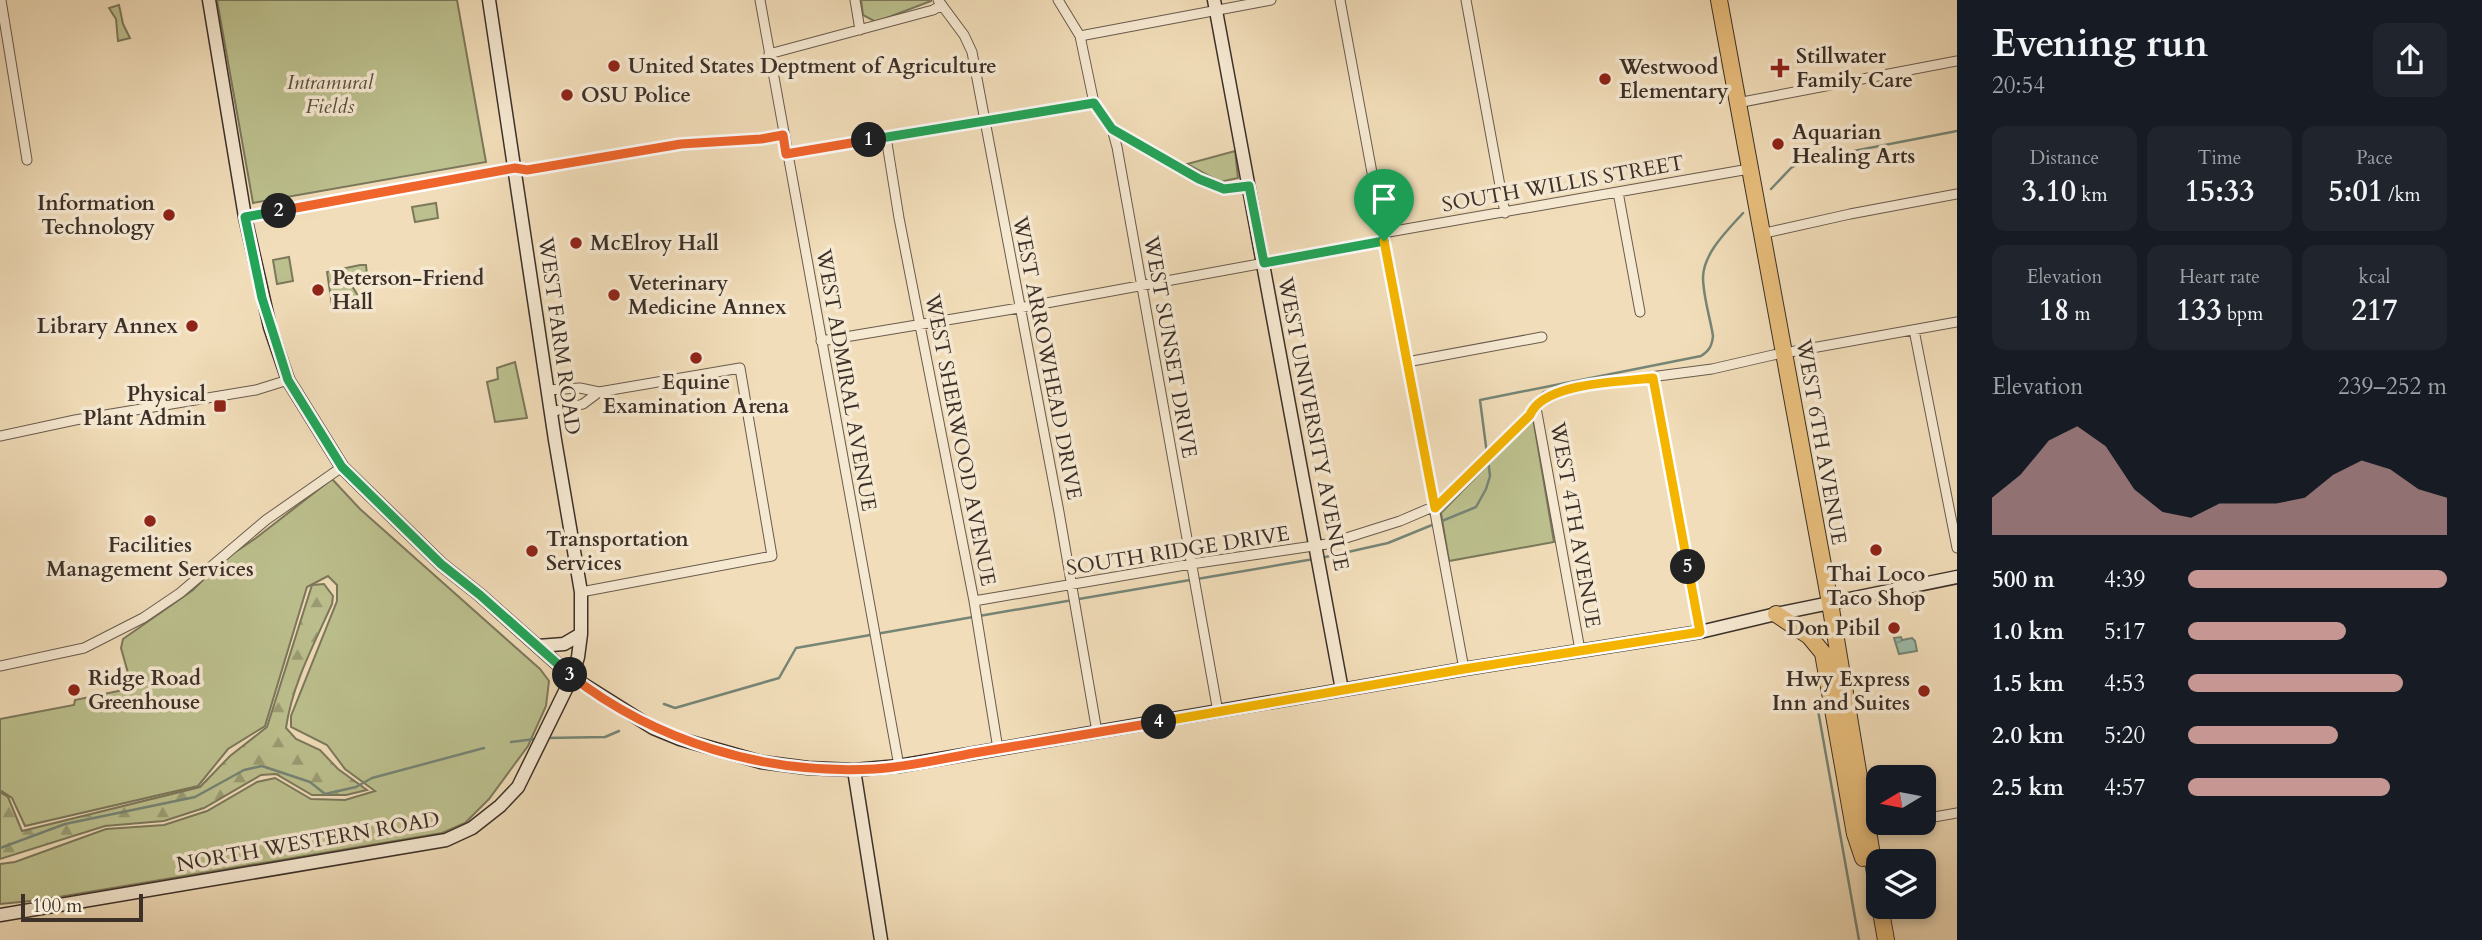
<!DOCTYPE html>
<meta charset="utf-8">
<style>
:root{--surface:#171b24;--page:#20242c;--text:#f1f3f6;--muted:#9ea1a6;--accent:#c59692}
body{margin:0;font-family:Cardo,serif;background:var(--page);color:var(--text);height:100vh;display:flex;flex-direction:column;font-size:26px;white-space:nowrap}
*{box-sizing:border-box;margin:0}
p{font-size:23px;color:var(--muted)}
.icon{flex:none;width:38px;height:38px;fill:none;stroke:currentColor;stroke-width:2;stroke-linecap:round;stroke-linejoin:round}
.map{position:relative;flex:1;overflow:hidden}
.side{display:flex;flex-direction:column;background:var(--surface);width:525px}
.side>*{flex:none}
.needle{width:46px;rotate:260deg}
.controls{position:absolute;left:1866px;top:765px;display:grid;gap:14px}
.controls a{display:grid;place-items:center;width:70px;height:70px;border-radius:14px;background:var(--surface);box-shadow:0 4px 10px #0003;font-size:35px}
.scale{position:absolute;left:21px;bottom:18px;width:122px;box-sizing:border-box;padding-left:7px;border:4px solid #3c3029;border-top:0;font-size:19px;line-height:24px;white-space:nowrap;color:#3c3029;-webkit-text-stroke:5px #f6e9d2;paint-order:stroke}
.pin{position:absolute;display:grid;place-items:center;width:60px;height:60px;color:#fff;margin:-72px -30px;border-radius:50% 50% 50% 0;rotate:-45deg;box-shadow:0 0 7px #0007}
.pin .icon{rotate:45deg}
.km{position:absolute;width:35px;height:35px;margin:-18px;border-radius:50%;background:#222;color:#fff;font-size:19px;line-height:35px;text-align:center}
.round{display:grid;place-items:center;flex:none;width:74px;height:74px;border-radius:14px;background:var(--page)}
.head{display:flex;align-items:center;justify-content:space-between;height:119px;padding:0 35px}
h1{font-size:38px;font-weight:700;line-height:52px}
.stats{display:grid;grid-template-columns:repeat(3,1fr);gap:10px;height:119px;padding:7px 35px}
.stats div{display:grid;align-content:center;border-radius:14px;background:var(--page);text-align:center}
.stats b{font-size:30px;font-weight:700}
.stats small{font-size:19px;font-weight:400}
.stats p{font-size:19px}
.chart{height:196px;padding:14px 35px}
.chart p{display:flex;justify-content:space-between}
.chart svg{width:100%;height:126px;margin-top:7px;fill:var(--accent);opacity:.7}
ul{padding:0 35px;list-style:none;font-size:23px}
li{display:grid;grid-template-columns:112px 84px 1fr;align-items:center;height:52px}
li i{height:18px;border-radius:9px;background:var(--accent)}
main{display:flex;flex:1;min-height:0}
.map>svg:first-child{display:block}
.green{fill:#bcc08e;stroke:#7c785c;stroke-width:2}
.forest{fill:url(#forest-firs);stroke:#7c785c;stroke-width:2}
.water{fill:url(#water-waves);stroke:#768576;stroke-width:2}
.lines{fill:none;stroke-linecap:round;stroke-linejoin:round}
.stream{stroke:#768576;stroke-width:2.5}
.street-casing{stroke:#695b4d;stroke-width:11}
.secondary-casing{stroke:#3c3029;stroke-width:15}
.highway-casing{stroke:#3c3029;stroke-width:18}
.street{stroke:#f6e9d2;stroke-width:9}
.secondary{stroke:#f6e9d2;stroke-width:12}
.highway{stroke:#e8be7c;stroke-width:16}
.split-1-casing{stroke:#fff;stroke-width:14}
.split-2-casing{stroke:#fff;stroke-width:14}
.split-3-casing{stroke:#fff;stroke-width:14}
.split-4-casing{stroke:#fff;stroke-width:14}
.split-5-casing{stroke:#fff;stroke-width:14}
.split-6-casing{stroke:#fff;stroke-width:14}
.split-1{stroke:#22a559;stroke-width:9}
.split-2{stroke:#f0652b;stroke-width:9}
.split-3{stroke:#22a559;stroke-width:9}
.split-4{stroke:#f0652b;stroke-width:9}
.split-5{stroke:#f5b400;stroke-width:9}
.split-6{stroke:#f5b400;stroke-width:9}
.poi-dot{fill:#8f2418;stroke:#f6e9d2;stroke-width:2.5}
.labels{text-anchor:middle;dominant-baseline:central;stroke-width:7;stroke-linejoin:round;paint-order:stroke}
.poi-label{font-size:21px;font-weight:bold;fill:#3c3029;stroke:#f6e9d2;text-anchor:start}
.park-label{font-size:21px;font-style:italic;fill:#564d3d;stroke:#f6e9d2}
.street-label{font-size:21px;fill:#3c3029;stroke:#f6e9d2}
</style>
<main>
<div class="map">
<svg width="1957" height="940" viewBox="0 0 1957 940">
<defs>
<pattern id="forest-firs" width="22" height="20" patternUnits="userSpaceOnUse" patternTransform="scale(1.75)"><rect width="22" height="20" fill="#bcc08e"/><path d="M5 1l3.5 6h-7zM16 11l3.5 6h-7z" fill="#9a9c74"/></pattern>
<pattern id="water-waves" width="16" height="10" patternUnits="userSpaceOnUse" patternTransform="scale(1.75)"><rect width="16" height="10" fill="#9cbda9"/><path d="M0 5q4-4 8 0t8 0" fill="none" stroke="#809a8a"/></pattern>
</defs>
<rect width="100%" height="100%" fill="#f1ddb9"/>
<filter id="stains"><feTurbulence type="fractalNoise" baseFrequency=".00286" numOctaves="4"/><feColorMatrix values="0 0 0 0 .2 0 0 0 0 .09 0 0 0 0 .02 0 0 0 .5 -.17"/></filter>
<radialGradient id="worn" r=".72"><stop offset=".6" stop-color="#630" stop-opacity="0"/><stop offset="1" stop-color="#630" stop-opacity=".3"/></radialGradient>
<path class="green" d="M217 0H457L486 162 253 203Z
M861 0H931V1L876 22 863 15Z
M119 5 123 24 130 38 118 41 116 19 109 8Z
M1235 151 1238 178 1220 182 1187 164Z
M436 203 438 218 415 222 412 207Z
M289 257 293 281 277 284 273 260Z
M360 265H366L367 275 352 278V286L357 294H372L373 305 368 308 335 311 334 305H332L327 272Z
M515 362 527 418 495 422 487 382 498 379 497 368Z
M1533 418 1554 542 1449 561 1441 513Z
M332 479 360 509 540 669 549 681 546 706 528 746 489 799 465 823 442 833 41 900 0 904V864L15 862 106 829 164 825 207 811 257 782 275 778 311 799 345 800 375 791 345 769 327 745 291 727V716L337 601V585L328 576 307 587 265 726 228 749 198 786 25 826 12 798 0 790V719L74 705 75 700 128 689V673L121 648 123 639 193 590 222 561 256 538Z"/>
<path class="forest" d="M324 584 333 596 332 604C314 644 292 685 286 728L296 739 320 750 338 769 367 790 346 795H312L276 774 261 775 204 808 164 821 105 826 0 859V792L8 797 22 831 200 787 230 756 267 727 312 585Z"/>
<path class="water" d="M1901 637 1902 640 1912 638 1915 641 1917 651 1899 654 1894 638Z"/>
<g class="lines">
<path class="stream" d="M1771 189 1791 168 1802 161 1957 131
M1487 454 1480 400 1701 356C1709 351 1712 346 1713 336 1710 317 1703 296 1703 277 1704 252 1728 230 1743 213
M1321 558 1388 543 1476 507 1486 489 1490 476 1488 460
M1197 579 1314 559
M979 616 1190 580
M1816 699 1859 940
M664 704 675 708 779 678 796 648 973 617
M546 738 605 737 619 731
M511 742 535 739
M0 848 65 824 195 797 244 770 262 766 310 782 325 794 356 787 372 778 484 748"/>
<g class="street-casing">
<path id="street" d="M1 0 27 160
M760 0 899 766
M855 0 860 30
M938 0 964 35 972 52 1059 512 1097 732
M1058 0 1080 36 1094 103 1112 129 1117 147 1218 712
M1340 0 1464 669
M1466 0 1505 213
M1080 36 1271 0
M769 54 933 10 942 5
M1737 103 1957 61
M1112 129 1199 179 1224 189 1249 186
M886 137 899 218 974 601 998 749
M786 154 1094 103
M1618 192 1640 312
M245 217 515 168 527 170 681 144 761 139 783 134
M1383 233 1749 169
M1761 234 1850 214 1957 194
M1914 330 1957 548
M821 341 1019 308 1384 241
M1407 362 1542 337
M1653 378 1700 632
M547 390 580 388 599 392 740 368 772 556 581 592
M1534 406 1537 413 1580 650
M551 412 583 404 599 392
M0 436 75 420 256 390 288 380
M974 601 1191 564 1327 544 1400 521 1442 503 1530 415 1534 406 1546 396 1581 386 1712 369 1773 355 1957 322
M0 666 84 648 143 618 180 593 266 520 342 467
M1923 819 1957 813
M1866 830 1905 822"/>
</g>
<g class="secondary-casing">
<path id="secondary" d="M209 0 245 217 270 327 288 380 342 467 441 564 480 595 572 677 653 728 680 739 761 762 808 768 854 770 899 766 1464 669 1700 632 1776 614 1957 577
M1214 0 1342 690
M538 646 564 644 581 634
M854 770 881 940
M0 915 446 840 472 828 500 806 518 787 572 677 578 657 581 634V592L555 440 489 0"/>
</g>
<g class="highway-casing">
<path id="highway" d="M1719 0 1830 603 1878 891
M1776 614 1809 636 1823 653 1855 834 1863 858
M1880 906 1886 940"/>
</g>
<use href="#street" class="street"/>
<use href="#secondary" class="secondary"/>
<use href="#highway" class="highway"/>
</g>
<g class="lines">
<g class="split-1-casing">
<path id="split-1" d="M869 140 1094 103 1112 129 1199 179 1224 189 1249 186 1264 263 1384 241"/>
</g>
<g class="split-2-casing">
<path id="split-2" d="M279 211 515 168 527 170 681 144 761 139 783 135 786 154 869 140"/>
</g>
<g class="split-3-casing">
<path id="split-3" d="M279 211 245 217 262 298 288 380 342 467 441 564 480 595 570 675"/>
</g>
<g class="split-4-casing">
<path id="split-4" d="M570 675C656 742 765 775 874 769 908 767 941 759 974 753 1036 743 1097 732 1159 722"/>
</g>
<g class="split-5-casing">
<path id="split-5" d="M1159 722 1464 669 1700 632 1688 567"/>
</g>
<g class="split-6-casing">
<path id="split-6" d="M1384 241 1435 508 1530 415C1543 382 1621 382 1653 378L1688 567"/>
</g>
<use href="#split-1" class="split-1"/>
<use href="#split-2" class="split-2"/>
<use href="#split-3" class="split-3"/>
<use href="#split-4" class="split-4"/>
<use href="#split-5" class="split-5"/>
<use href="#split-6" class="split-6"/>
</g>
<g class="poi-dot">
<circle cx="614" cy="66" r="7"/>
<path d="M1776.5 57.5h7v7h7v7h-7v7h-7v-7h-7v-7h7z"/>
<circle cx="1605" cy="79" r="7"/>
<circle cx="567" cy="95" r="7"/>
<circle cx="1778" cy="144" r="7"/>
<circle cx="169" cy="215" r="7"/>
<circle cx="576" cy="243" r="7"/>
<circle cx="318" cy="290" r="7"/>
<circle cx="614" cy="295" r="7"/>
<circle cx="192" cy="326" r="7"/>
<circle cx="696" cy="358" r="7"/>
<rect x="213" y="399" width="14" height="14" rx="3.5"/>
<circle cx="150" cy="521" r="7"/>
<circle cx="1876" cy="550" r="7"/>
<circle cx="532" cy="551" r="7"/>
<circle cx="1894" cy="628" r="7"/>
<circle cx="74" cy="690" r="7"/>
<circle cx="1924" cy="691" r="7"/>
</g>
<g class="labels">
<g class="poi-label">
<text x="1796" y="56">Stillwater<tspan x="1796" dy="24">Family Care</tspan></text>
<text x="628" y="66">United States Deptment of Agriculture</text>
<text x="1619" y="67">Westwood<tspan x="1619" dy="24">Elementary</tspan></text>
<text x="581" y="95">OSU Police</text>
<text x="1792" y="132">Aquarian<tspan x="1792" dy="24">Healing Arts</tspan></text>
<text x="155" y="203" text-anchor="end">Information<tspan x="155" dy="24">Technology</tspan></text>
<text x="590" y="243">McElroy Hall</text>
<text x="332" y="278">Peterson-Friend<tspan x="332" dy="24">Hall</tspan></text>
<text x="628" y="283">Veterinary<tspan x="628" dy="24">Medicine Annex</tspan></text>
<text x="178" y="326" text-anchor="end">Library Annex</text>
<text x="696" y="382" text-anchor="middle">Equine<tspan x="696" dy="24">Examination Arena</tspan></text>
<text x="206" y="394" text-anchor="end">Physical<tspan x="206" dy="24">Plant Admin</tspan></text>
<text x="546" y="539">Transportation<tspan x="546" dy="24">Services</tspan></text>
<text x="150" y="545" text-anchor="middle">Facilities<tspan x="150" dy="24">Management Services</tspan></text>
<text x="1876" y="574" text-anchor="middle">Thai Loco<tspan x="1876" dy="24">Taco Shop</tspan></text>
<text x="1880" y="628" text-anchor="end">Don Pibil</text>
<text x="88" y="678">Ridge Road<tspan x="88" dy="24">Greenhouse</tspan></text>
<text x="1910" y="679" text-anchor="end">Hwy Express<tspan x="1910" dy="24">Inn and Suites</tspan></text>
</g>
<g class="park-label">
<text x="330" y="82">Intramural<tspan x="330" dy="24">Fields</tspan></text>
</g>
<g class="street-label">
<text transform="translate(1563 184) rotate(-10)">SOUTH WILLIS STREET</text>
<text transform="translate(559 336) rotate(82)">WEST FARM ROAD</text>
<text transform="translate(1170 347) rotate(80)">WEST SUNSET DRIVE</text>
<text transform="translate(1047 358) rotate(79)">WEST ARROWHEAD DRIVE</text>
<text transform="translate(846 380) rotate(80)">WEST ADMIRAL AVENUE</text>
<text transform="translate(1313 424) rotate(79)">WEST UNIVERSITY AVENUE</text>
<text transform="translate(960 440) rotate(79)">WEST SHERWOOD AVENUE</text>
<text transform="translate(1821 442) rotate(80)">WEST 6TH AVENUE</text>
<text transform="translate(1575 525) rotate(80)">WEST 4TH AVENUE</text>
<text transform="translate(1178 551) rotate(-9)">SOUTH RIDGE DRIVE</text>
<text transform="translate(308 842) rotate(-10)">NORTH WESTERN ROAD</text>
</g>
</g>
<rect width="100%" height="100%" filter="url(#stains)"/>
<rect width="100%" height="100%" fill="url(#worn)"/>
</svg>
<div class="controls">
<a><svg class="needle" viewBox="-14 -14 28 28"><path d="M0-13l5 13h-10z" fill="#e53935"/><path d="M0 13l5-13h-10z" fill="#9ea1a6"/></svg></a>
<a><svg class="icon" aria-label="layers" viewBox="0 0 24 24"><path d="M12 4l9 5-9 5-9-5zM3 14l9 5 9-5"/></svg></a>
</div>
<div class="scale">100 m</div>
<div class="pin" style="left:1384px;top:241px;background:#1e9e55"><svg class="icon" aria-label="arrive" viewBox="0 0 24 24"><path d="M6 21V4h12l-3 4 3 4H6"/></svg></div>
<b class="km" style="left:869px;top:140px">1</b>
<b class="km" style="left:279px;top:211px">2</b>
<b class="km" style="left:570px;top:675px">3</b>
<b class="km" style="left:1159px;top:722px">4</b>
<b class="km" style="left:1688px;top:567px">5</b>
</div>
<section class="side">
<div class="head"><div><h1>Evening run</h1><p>20:54</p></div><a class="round"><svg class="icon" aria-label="share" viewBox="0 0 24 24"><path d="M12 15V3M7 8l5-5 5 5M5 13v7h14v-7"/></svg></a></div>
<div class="stats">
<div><p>Distance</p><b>3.10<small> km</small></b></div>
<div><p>Time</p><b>15:33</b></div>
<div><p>Pace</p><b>5:01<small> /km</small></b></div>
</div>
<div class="stats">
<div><p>Elevation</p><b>18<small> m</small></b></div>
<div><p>Heart rate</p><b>133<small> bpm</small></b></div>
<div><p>kcal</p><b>217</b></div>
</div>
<div class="chart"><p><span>Elevation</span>239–252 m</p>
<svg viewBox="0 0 160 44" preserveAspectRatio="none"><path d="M0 44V31L10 23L20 11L30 6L40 13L50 28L60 36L70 38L80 33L90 33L100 33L110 31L120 23L130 18L140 21L150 28L160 31V44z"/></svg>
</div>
<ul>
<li><b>500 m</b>4:39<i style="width:100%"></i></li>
<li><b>1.0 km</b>5:17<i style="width:61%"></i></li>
<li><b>1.5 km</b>4:53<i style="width:83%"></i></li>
<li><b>2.0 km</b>5:20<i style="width:58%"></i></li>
<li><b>2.5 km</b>4:57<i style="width:78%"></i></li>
</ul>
</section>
</main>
